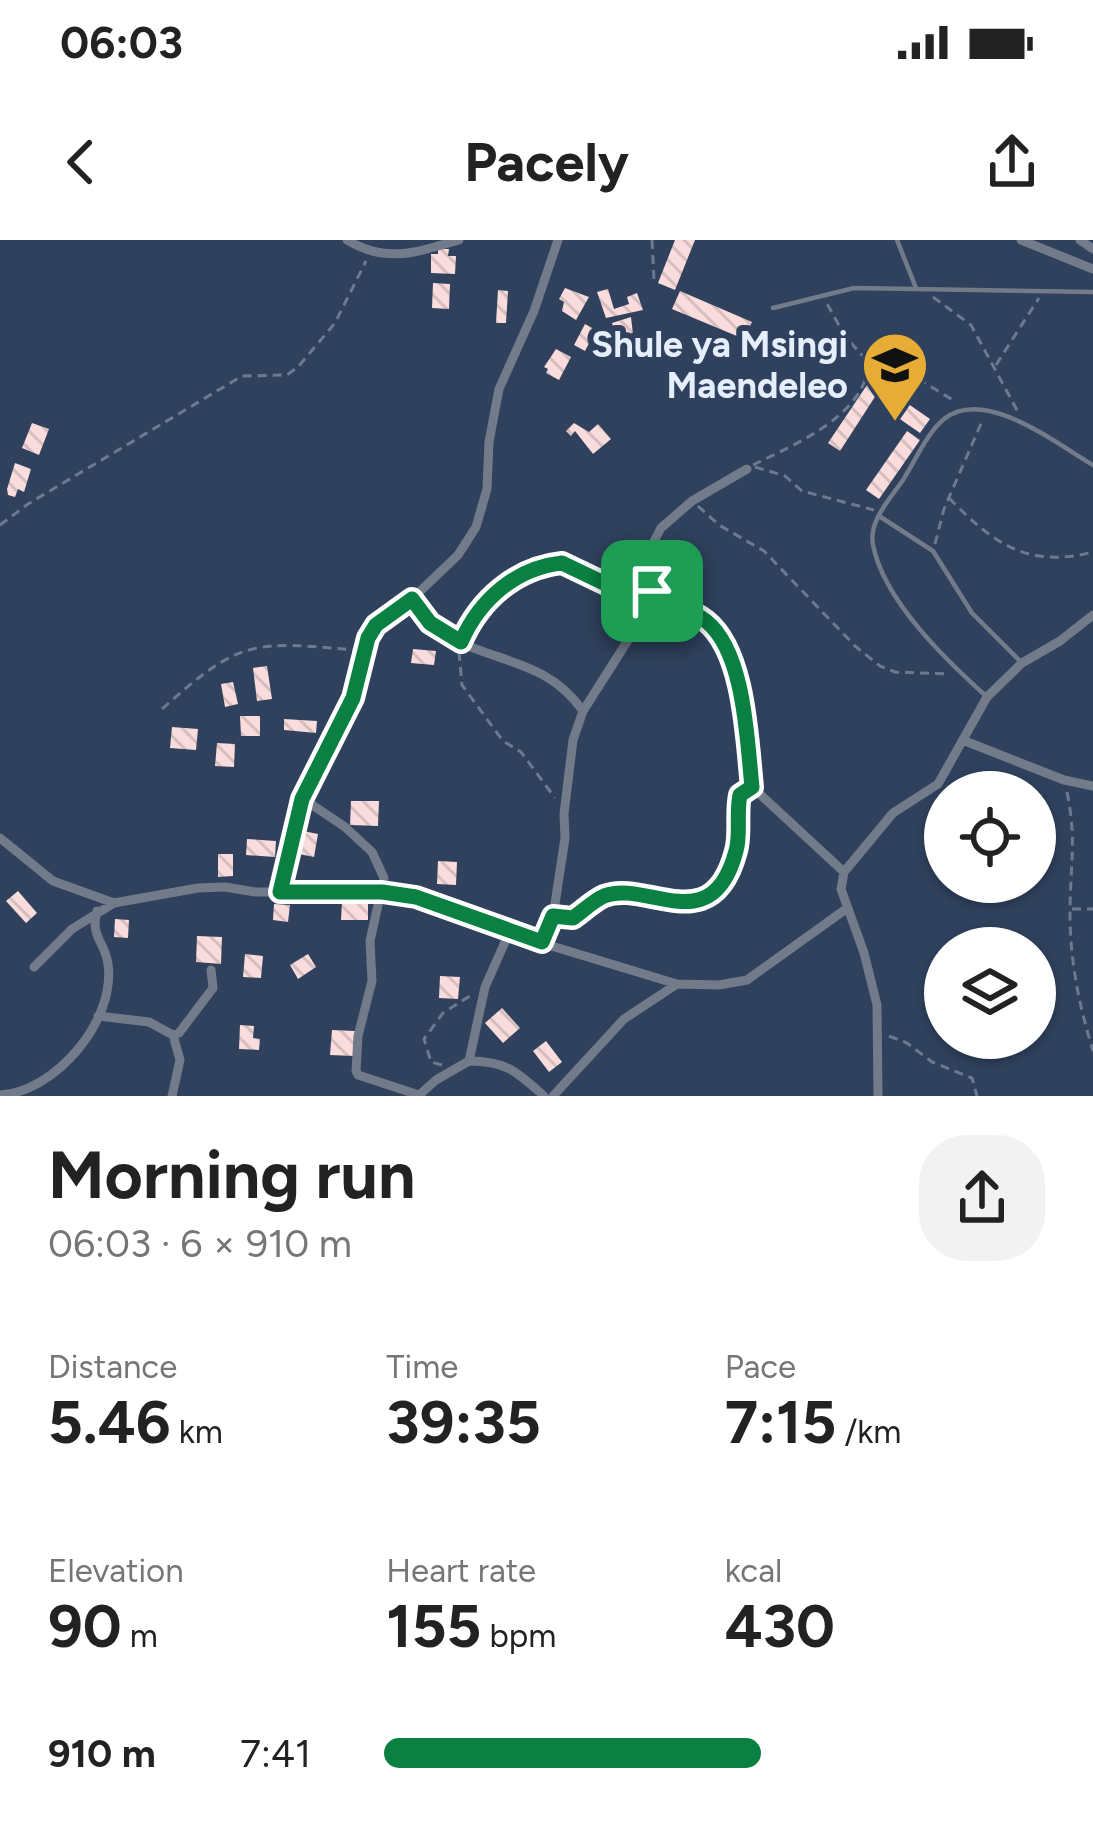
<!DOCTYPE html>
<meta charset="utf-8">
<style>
:root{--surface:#fff;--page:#f2f2f2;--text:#222;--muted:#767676;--accent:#0b8043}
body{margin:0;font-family:Figtree,sans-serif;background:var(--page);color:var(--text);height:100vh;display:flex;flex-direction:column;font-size:45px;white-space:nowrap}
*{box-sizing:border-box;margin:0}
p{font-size:39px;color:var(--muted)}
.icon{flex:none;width:66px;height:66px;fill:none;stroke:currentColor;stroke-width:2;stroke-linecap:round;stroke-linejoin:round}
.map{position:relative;height:856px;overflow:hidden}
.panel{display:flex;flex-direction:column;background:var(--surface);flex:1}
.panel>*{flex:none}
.fabs{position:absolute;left:924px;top:531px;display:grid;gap:24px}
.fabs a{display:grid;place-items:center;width:132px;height:132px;border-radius:50%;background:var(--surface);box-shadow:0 3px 9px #0004;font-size:60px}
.pin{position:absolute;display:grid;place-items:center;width:102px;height:102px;color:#fff;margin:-51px;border-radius:24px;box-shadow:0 6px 18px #0006}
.round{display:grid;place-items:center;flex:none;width:126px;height:126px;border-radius:48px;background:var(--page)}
.headline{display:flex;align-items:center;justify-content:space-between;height:204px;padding:0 48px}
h1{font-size:66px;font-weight:700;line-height:90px}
.metrics{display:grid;grid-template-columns:repeat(3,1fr);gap:18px;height:204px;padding:12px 48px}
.metrics div{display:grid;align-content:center}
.metrics b{font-size:60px;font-weight:700}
.metrics small{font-size:33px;font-weight:400}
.metrics p{font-size:33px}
ul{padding:0 48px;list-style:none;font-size:39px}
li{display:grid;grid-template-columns:192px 144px 1fr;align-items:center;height:90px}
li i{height:30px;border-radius:15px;background:var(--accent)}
.status{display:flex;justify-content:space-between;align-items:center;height:84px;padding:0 60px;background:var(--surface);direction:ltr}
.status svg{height:33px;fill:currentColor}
header{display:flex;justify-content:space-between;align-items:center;height:156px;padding:0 48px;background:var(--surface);font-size:54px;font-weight:700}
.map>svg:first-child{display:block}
.building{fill:url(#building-back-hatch)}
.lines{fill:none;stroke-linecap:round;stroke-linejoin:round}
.path{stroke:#6a7a91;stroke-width:3;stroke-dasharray:9 6;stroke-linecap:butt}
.service{stroke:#727b89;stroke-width:4.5}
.minor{stroke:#727b89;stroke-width:9}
.route-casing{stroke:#fff;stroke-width:24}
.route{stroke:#0b8043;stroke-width:15}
.labels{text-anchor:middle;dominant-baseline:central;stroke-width:12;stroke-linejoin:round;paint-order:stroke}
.poi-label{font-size:36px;font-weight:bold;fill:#e5eefd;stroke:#2f415d;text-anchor:end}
</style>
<div class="status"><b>06:03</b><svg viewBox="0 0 49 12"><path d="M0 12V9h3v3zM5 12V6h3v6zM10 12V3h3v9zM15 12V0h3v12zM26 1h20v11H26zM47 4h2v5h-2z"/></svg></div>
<header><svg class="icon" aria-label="back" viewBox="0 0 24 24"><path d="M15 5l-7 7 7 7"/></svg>Pacely<svg class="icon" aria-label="share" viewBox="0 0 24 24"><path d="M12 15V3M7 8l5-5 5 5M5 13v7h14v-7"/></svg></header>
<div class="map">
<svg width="1093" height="856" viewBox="0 0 1093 856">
<defs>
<pattern id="building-back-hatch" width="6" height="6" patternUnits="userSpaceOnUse" patternTransform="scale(3)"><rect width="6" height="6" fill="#f9dcdb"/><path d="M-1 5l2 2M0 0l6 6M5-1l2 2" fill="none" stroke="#d5bebe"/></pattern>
</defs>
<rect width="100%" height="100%" fill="#2f415d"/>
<path class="building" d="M675 0H695L675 50 658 43Z
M438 9H449L448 16H456L455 34 431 33V14H438Z
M433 43 450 44 449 69 432 68Z
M565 48 589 57 576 80 562 71 564 62 559 59Z
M608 49 614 69 629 64 627 57 637 53 643 70 606 78 597 52Z
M498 50 508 51 506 83H496Z
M680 51 752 82 744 99 672 69Z
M631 77 634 103 620 108 612 83Z
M585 84 596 90 585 111 574 105Z
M556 109 571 117 559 140 546 133 548 129 544 127Z
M869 142 880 149 840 211 828 203Z
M891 152 930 179 920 193 881 166Z
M32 183 49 189 39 215 22 208Z
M574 183 589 192 598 184 611 199 593 214 575 191 571 196 566 191Z
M907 191 920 200 879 259 866 250Z
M15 223 31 229 24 252 18 249 15 257 8 255 7 249Z
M413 409 436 411 434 425 411 423Z
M267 426 272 459 257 461 253 428Z
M233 442 238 464 225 467 221 444Z
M240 476H260V496H241Z
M284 479 317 481 316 493 284 490Z
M172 487 198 489 196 510 170 508Z
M217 503 235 504 234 527 215 526Z
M351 561H379L378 586 350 585Z
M303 591 318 594 314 617 299 614Z
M247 599 276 601 275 617 246 615Z
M218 614H233V636L218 637Z
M438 621 457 622 456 645 437 644Z
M18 651 37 673 26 683 6 661Z
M342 661H368V680H341Z
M274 664 290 665 288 682 273 680Z
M115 679 129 680 128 698 114 697Z
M197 696 222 697 221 724 196 722Z
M245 714 263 716 261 738 243 737Z
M308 714 316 727 298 739 290 725Z
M440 736 460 737 458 759 439 758Z
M502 768 520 788 503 803 485 783Z
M240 785 254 786 253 798 260 799 259 810 239 809Z
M332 790 355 791 354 816 330 815Z
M546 801 562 822 549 832 533 811Z"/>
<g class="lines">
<path class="path" d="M652 0 654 40
M933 57 971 85 1018 172
M864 113 902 129 956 162
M996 125 1039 58
M753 225C795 204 864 177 869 123L845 96 826 62
M755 227 785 236 802 251 874 270
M949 258C993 303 1027 329 1093 312
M698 266 719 285 764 311 855 406 880 426 895 432 949 434
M0 285 28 264 242 136 287 135 298 127 335 83 366 21
M935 304 944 269 983 179
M466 391 501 346 544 325H572L610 346 639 352
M459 412 462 445 503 501 521 512 555 558
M162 469C240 399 253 401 355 410
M1067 552C1077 600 1070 627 1070 673 1070 721 1079 765 1093 811
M1072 669H1093
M560 677 573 678C583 671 594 660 605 656 638 645 669 674 710 653L736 610 738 565 745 550
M889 796 907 803 932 822 972 838 977 856
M442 825 431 822 424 799 443 773 473 754"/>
<path class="service" d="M897 0 916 48
M773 68 854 48 1093 52
M879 276 933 311 972 373 1022 423
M987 457C946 420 884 361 873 305 868 281 891 258 903 240 915 221 927 193 944 179 985 146 1058 205 1093 225"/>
<path class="minor" d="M347 0C386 24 417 12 459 0
M1021 0 1093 29
M1080 0 1093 9
M412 359C424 375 435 390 452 399 501 423 549 422 583 471
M651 364C668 367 690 369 704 380 745 409 747 502 752 547L844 632
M965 501 1064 540 1093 546
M302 558 345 587 372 612 384 638 370 701 372 741 358 796 356 831 358 835 419 855
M0 598 53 641 114 663 198 648 225 647 255 652H382L416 657 509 693 677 744 719 745 747 740 846 669
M280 652 302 558 353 458 368 398 376 385 412 359 458 315 476 287 487 249 489 202 499 149 534 71 558 0
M509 693 485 747 469 821C507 821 517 832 544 856
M541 702 553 677 565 598 564 574 573 500 583 471 651 364 652 305 661 288 692 261 747 229
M34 727 72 689 114 663
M98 776 149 782 173 795 180 820 172 856
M173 795 179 793 213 748 211 730
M0 855C55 852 116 781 108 724 105 701 90 698 97 671
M418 856 436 840 469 821
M553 856 624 779 677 744
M878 856 877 765 864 713 841 649 844 632 893 573 938 544 987 457 1022 423 1060 401 1093 375"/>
</g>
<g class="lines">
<g class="route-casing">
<path id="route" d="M562 323 610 346 652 351 651 364C670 367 691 369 706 381 745 412 747 501 752 547L740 555C736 573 741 594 736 611 712 702 647 639 604 656 593 661 583 671 573 678L553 676 542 702 416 657 382 652H280L302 559 353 458 368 398 376 385 412 359 430 383 461 402C480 359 516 328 562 323Z"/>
</g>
<use href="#route" class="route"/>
</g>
<defs>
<g id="school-pin" transform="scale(3.45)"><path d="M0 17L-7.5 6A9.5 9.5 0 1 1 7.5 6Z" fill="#e7ac36" stroke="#2f415d"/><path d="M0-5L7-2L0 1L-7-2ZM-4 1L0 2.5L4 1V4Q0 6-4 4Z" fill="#111"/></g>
</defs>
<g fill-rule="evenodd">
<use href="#school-pin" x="895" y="125"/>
</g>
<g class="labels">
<g class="poi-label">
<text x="848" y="104">Shule ya Msingi<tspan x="848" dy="41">Maendeleo</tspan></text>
</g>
</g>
</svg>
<div class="fabs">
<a><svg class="icon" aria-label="locate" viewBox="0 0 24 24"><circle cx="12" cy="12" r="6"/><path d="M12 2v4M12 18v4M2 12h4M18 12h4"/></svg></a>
<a><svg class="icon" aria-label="layers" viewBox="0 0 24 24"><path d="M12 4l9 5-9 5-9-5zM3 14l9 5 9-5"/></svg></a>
</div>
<div class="pin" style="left:652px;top:351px;background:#1e9e55"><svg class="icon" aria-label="arrive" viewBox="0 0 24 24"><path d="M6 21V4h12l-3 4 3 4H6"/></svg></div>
</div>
<section class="panel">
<div class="headline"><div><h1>Morning run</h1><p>06:03 · 6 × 910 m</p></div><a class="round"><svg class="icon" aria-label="share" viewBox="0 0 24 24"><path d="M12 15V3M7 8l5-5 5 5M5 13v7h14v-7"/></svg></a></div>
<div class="metrics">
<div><p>Distance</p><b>5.46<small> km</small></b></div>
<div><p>Time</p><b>39:35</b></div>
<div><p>Pace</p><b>7:15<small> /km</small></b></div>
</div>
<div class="metrics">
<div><p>Elevation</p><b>90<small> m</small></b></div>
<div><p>Heart rate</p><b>155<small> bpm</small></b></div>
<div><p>kcal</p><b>430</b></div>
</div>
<ul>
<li><b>910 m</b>7:41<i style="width:57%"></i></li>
</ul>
</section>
